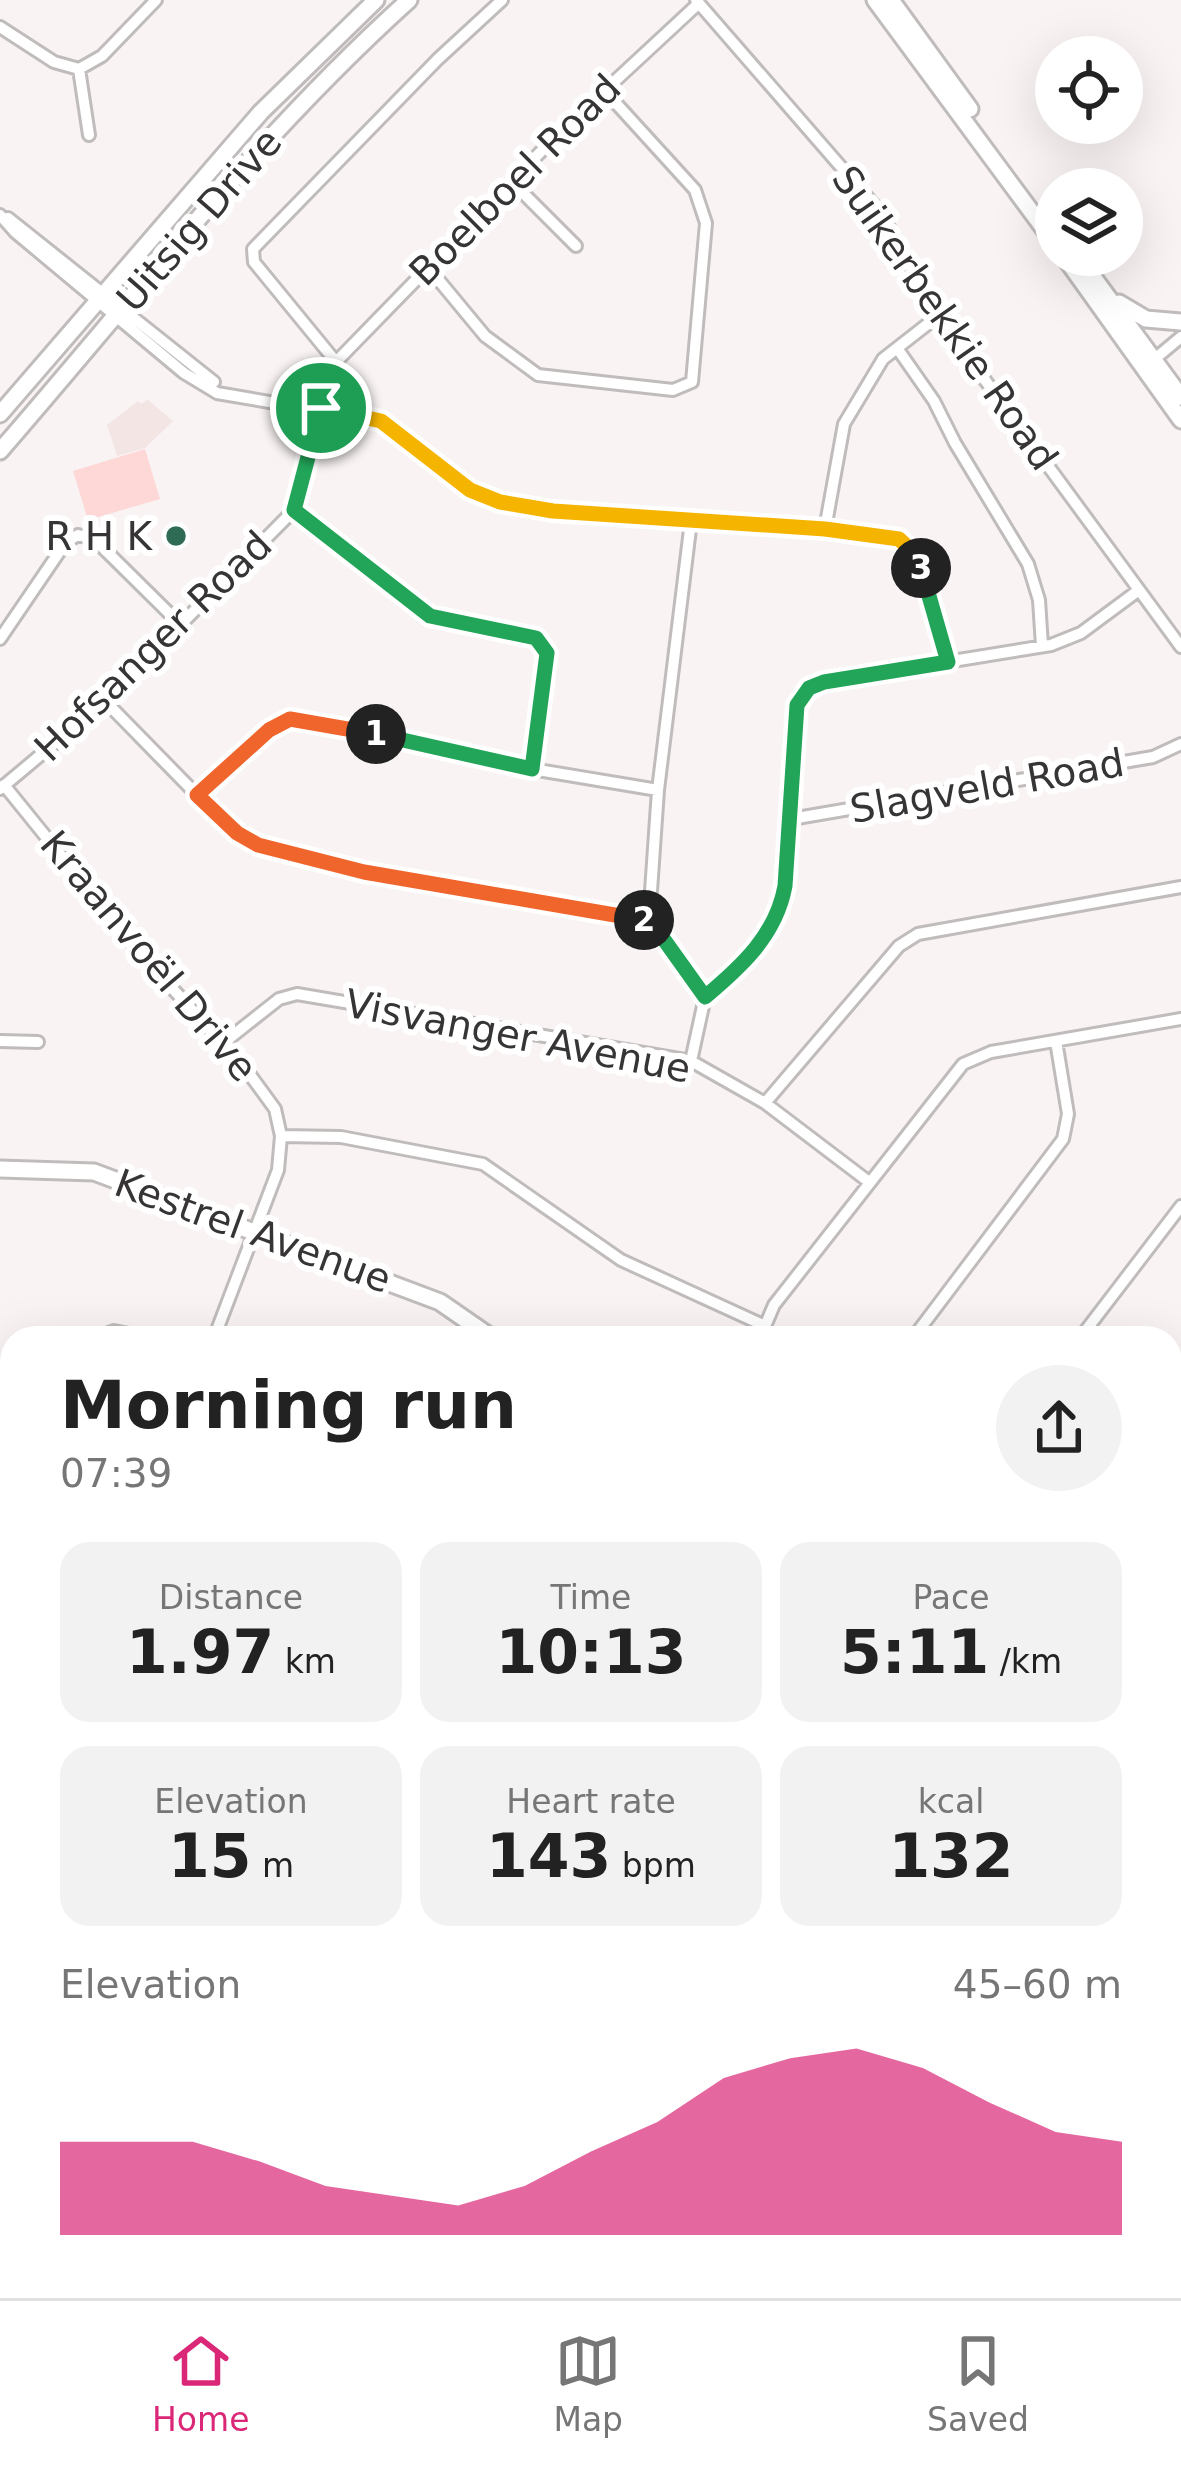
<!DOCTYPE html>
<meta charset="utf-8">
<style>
:root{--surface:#fff;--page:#f2f2f2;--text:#222;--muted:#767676;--line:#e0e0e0;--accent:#db2777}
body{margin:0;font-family:"DejaVu Sans",sans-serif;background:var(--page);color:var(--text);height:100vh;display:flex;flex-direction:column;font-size:45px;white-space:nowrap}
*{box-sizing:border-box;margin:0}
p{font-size:39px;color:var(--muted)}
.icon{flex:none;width:66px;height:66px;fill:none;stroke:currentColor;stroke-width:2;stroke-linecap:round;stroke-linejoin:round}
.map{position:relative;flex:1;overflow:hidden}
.sheet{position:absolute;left:0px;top:1326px;width:1182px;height:972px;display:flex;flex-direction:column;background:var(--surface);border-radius:36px 36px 0 0;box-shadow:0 12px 48px #0002}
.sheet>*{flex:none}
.tools{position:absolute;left:1035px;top:36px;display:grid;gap:24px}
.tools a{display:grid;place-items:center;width:108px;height:108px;border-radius:50%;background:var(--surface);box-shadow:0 12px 48px #0002;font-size:60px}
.pin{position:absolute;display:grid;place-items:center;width:102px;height:102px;color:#fff;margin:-51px;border:6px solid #fff;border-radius:50%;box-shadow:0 3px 12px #0007}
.km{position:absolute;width:60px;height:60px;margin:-30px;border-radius:50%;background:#222;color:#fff;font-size:33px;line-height:60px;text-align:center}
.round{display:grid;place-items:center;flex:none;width:126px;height:126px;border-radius:63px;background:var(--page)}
.headline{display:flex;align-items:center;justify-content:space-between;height:204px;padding:0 60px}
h1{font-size:66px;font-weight:600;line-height:90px}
.figures{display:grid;grid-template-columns:repeat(3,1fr);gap:18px;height:204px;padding:12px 60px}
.figures div{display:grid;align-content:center;border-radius:30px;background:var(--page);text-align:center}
.figures b{font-size:60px;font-weight:600}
.figures small{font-size:33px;font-weight:400}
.figures p{font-size:33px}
.chart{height:336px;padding:24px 60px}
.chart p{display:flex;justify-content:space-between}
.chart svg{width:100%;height:216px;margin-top:12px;fill:var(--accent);opacity:.7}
.dock{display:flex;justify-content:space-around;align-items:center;height:168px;border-top:3px solid var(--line);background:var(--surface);font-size:33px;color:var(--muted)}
.dock a{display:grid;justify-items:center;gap:6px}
.dock .selected{color:var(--accent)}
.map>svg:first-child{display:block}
.built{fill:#f4e5e5}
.green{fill:#fed7d7}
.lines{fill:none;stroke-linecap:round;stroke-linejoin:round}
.street-casing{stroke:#c1bcbc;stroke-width:16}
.secondary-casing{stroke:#c1bcbc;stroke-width:21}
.street{stroke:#fff;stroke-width:10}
.secondary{stroke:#fff;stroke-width:15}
.split-1-casing{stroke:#fff;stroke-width:24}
.split-2-casing{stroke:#fff;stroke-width:24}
.split-3-casing{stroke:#fff;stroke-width:24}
.split-4-casing{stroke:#fff;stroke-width:24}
.split-1{stroke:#22a559;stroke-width:15}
.split-2{stroke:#f0652b;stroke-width:15}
.split-3{stroke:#22a559;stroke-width:15}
.split-4{stroke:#f5b400;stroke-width:15}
.poi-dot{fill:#2f6b55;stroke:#fff;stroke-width:4.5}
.labels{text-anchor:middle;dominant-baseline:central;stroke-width:12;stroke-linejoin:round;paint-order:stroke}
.street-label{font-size:39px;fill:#363434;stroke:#fff}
.poi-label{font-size:39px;fill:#363434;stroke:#fff;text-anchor:end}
</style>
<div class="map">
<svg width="1181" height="2298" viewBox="0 0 1181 2298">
<rect width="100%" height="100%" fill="#f9f3f3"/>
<path class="built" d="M148 400 173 421 145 448 117 456 107 425 138 401 141 404Z"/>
<path class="green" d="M145 449 160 499 88 520 73 471Z"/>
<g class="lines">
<g class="street-casing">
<path id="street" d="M696 0 881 213 938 316 1181 647
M0 27 54 62 79 69 102 56 156 0
M79 69 89 135
M512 182 576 246
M0 215 15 232 184 373 217 393 381 421 470 491 500 502 553 511 825 529 899 539 919 562 948 662
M8 218 214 382
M427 266 485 336 538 375 673 390 692 382 706 223 695 190 604 90
M897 348 934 401 955 443 1028 564 1039 600 1042 646
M336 362 560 132 699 3
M1151 362 1181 337
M294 510 430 616 536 638 547 653 532 769
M691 521 658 790 649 920 705 997 691 1061
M825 529 844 424 883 359 938 316
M0 639 66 542 78 535 94 539 182 626
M105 701 197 795 251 842 364 872 649 920
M4 785 140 953 245 1068 275 1109 281 1136 278 1170 214 1338
M0 789 105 701 294 510 336 362 254 262 253 249 438 59 502 0
M197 795 269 729 299 719 532 769 658 790
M791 819 1153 757 1181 744
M705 997C731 975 758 952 775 921 796 882 794 755 797 705L809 688 823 682 1051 645 1081 633 1139 590
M0 1041 38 1042
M222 1044 279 999 297 994 691 1061 765 1103 869 1182
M765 1103 899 946 918 934 1181 887
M281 1136 341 1137 483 1164 621 1260 763 1325
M96 1338 114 1331 150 1338
M760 1338 774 1305 963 1064 991 1052 1181 1019
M913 1338 1063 1139 1068 1114 1056 1041
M1080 1338 1181 1206
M1170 1433 1181 1419
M1170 1684 1181 1695
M1170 1748 1181 1738
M0 1819H12
M1170 2030 1181 2023
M1170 2153 1181 2169
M0 2272 12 2277
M31 2286 57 2298
M201 2291 210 2286
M479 2291 485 2286
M304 2298V2286
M375 2298 390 2286
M557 2298 570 2286
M680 2298 682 2286
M781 2298 783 2286
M994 2298 995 2286"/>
</g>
<g class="secondary-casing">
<path id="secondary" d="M875 0 1056 245
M891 0 970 109
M1063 255 1181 420
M1077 255 1181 397
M1119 303 1146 319 1181 322
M0 414 261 112 376 0
M0 451C133 298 258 136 409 0
M0 1169 94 1172 440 1302 492 1338
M1170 1924 1181 1937"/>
</g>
<use href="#street" class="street"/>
<use href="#secondary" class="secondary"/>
</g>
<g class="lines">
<g class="split-1-casing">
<path id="split-1" d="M321 408 294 510 430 616 536 638 547 653 532 769 376 734"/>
</g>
<g class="split-2-casing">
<path id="split-2" d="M376 734 290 719 269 730 197 795 237 833 258 845 364 872 644 920"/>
</g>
<g class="split-3-casing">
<path id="split-3" d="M644 920H650L705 997C742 966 776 935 785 886L797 705 809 688 824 682 948 662 921 568"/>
</g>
<g class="split-4-casing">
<path id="split-4" d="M321 408 381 421 470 490 500 502 553 511 825 529 899 539 916 555 921 568"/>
</g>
<use href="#split-1" class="split-1"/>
<use href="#split-2" class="split-2"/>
<use href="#split-3" class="split-3"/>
<use href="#split-4" class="split-4"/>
</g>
<circle class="poi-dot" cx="176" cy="536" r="12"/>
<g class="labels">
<g class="street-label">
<text transform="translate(515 180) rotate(-45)">Boelboel Road</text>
<text transform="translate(199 220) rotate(-49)">Uitsig Drive</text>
<text transform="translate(945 318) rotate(55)">Suikerbekkie Road</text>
<text transform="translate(153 646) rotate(-44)">Hofsanger Road</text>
<text transform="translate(987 786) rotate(-10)">Slagveld Road</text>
<text transform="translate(149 956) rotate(50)">Kraanvoël Drive</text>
<text transform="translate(518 1036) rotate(11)">Visvanger Avenue</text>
<text transform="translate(253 1231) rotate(20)">Kestrel Avenue</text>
</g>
<g class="poi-label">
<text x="152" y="536">R H K</text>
</g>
</g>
</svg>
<div class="tools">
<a><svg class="icon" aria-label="locate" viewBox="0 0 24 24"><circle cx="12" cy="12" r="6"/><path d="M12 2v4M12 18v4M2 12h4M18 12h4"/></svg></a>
<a><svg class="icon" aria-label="layers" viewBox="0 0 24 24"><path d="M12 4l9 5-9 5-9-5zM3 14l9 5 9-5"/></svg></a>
</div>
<div class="pin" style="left:321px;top:408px;background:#1e9e55"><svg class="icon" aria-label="arrive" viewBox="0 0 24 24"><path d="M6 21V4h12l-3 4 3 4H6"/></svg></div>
<b class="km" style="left:376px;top:734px">1</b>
<b class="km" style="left:644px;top:920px">2</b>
<b class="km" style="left:921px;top:568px">3</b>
<section class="sheet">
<div class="headline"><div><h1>Morning run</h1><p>07:39</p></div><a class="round"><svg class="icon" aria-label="share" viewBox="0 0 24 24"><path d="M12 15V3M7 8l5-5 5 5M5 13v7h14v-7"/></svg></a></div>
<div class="figures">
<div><p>Distance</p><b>1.97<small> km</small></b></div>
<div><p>Time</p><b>10:13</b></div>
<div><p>Pace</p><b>5:11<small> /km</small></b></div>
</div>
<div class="figures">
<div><p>Elevation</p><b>15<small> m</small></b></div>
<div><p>Heart rate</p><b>143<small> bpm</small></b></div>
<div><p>kcal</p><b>132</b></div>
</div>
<div class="chart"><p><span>Elevation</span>45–60 m</p>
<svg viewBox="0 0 160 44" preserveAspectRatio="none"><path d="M0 44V25L10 25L20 25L30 29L40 34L50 36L60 38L70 34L80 27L90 21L100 12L110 8L120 6L130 10L140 17L150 23L160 25V44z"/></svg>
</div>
</section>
</div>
<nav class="dock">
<a class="selected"><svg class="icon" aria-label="home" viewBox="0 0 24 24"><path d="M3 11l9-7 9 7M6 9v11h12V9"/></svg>Home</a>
<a><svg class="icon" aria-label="map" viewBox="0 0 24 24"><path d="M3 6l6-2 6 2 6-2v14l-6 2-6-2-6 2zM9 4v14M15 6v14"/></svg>Map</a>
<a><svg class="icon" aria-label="saved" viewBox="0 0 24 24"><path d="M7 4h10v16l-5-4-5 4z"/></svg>Saved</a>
</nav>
